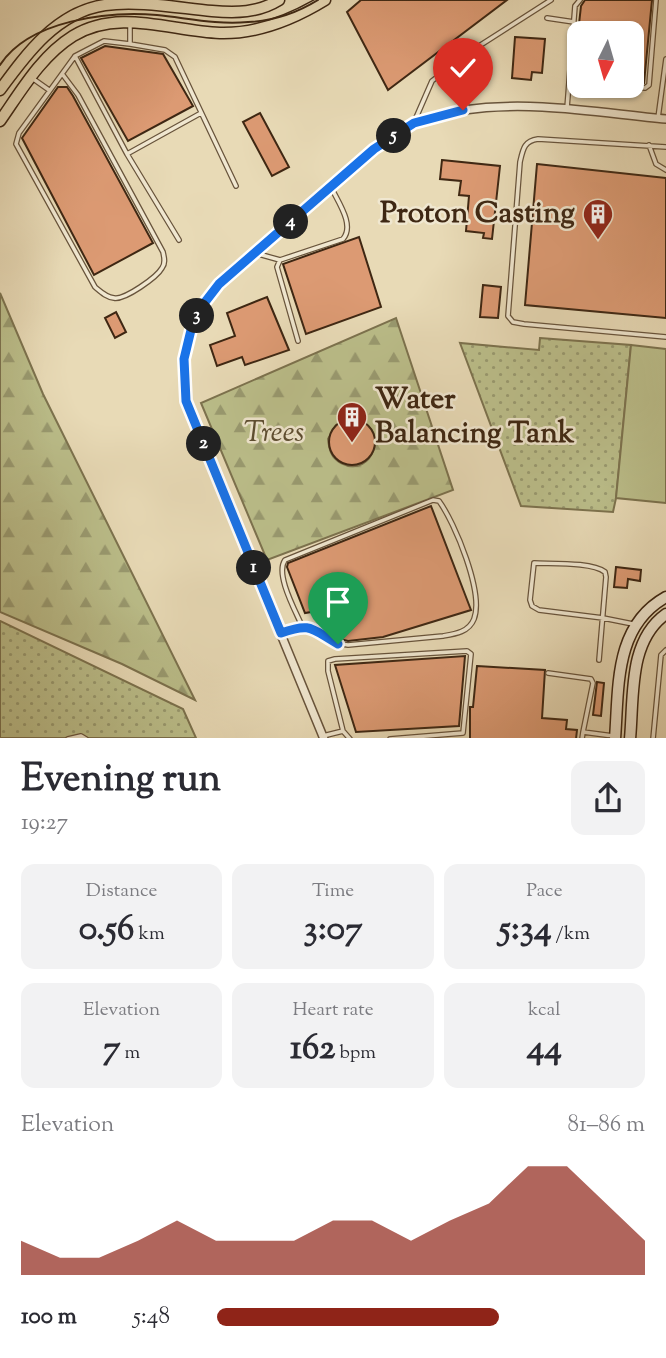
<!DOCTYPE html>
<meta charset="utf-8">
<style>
:root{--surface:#fff;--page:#f2f2f3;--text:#2b2b33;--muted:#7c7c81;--accent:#8f2418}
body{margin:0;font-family:"Sorts Mill Goudy",serif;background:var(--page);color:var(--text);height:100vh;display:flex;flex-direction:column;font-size:26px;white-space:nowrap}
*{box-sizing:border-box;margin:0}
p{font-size:23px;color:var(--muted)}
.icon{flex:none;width:38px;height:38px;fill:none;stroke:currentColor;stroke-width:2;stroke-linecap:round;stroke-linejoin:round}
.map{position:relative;height:738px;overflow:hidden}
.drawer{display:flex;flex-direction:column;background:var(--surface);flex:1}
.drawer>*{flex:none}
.needle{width:46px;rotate:185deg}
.fabs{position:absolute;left:567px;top:21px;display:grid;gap:14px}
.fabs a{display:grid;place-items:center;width:77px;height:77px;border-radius:14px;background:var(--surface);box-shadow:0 2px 5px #0004;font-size:35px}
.pin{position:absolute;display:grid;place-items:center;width:60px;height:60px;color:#fff;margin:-72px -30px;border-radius:50% 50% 50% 0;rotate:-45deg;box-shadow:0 0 7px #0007}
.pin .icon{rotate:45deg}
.km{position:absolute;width:35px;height:35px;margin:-18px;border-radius:50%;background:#222;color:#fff;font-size:19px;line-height:35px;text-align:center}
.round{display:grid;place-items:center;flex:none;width:74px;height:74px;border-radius:14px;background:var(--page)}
.head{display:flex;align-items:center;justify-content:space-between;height:119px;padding:0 21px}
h1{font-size:38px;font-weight:700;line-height:52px}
.stats{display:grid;grid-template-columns:repeat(3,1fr);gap:10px;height:119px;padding:7px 21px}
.stats div{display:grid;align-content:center;border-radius:14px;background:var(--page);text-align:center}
.stats b{font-size:35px;font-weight:700}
.stats small{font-size:19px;font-weight:400}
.stats p{font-size:19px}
.chart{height:196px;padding:14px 21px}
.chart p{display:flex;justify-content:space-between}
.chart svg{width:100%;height:126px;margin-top:7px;fill:var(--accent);opacity:.7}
ul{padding:0 21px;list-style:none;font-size:23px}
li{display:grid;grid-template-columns:112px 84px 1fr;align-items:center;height:52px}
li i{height:18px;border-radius:9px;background:var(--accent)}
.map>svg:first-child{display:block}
.grass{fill:url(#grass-dots);stroke:#7c724e;stroke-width:2}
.forest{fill:url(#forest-firs);stroke:#7c724e;stroke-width:2;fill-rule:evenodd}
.garden{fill:#bbbe8a;stroke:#7c724e;stroke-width:2}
.building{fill:#dc9a73;stroke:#3e2713;stroke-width:2}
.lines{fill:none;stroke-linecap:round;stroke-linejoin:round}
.lane-casing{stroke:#68543c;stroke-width:6}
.street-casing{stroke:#68543c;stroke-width:10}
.secondary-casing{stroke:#3e2713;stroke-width:13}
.primary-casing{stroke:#3e2713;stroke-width:13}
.lane{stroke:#f0e7d0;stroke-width:3.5}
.street{stroke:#f0e7d0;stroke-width:7}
.secondary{stroke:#f0e7d0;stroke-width:10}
.primary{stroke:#e8dab6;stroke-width:10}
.tram{stroke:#3e2713;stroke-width:2}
.route-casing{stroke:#fff;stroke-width:14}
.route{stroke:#1a73e8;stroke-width:9}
.labels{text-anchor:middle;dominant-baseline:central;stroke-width:5;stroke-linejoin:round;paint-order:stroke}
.poi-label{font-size:30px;font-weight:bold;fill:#3e2713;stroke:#f0e7d0;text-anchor:end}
.park-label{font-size:30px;font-style:italic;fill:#5d4d31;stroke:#f0e7d0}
</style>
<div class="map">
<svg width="666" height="739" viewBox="0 0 666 739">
<defs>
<pattern id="grass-dots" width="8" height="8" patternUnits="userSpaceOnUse" patternTransform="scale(1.75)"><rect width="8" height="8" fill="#bbbe8a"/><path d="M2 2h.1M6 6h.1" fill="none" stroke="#999a70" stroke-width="1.8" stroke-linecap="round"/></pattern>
<pattern id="forest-firs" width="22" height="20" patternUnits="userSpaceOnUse" patternTransform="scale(1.75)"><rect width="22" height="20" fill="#bbbe8a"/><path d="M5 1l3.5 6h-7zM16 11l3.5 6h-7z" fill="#999a70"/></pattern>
</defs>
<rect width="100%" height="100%" fill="#e8dab6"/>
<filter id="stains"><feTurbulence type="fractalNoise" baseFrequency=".00286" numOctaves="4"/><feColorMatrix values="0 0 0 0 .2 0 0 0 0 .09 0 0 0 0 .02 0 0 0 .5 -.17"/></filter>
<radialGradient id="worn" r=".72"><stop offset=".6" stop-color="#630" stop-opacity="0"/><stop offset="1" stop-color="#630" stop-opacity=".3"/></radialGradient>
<path class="grass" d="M540 338 631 345 616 498 613 512 521 506 460 343 539 350Z
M0 621 183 709 196 738H0Z"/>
<path class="forest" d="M0 293 43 394 195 700 122 664 0 612Z
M396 318 453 490 267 560 201 403ZM351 419C393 424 373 480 341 463 331 458 329 449 328 439L336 425Z"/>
<path class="garden" d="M631 345 666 349V503L616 498Z"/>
<path class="building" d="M361 0H507L388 90 347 12Z
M585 0H652L644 83 632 82V33H578L581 6Z
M515 37 545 39 542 73 532 72 531 80 512 78Z
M105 46 163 54 193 106 128 141 81 58Z
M58 87H67L73 96 153 243 94 275 22 138Z
M260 113 289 167 272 176 243 122Z
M442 160 500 166 492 239 483 238 484 233 466 231 469 196 459 195 461 181 440 179Z
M537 164 666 178V318L525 305Z
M359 237 381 307 306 334 283 264Z
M483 285 501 287 498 318 480 317Z
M267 297 289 350 245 365 242 357 217 366 210 345 235 336 227 313Z
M116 312 126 332 115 338 105 318Z
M329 442a23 23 0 1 1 46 0a23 23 0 1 1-46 0Z
M431 506 471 610 383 637 348 641 340 639 328 609 305 613 287 567 288 563Z
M616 567 641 570 640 581 628 579 627 588 614 587Z
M465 656 459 726 356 732 335 665Z
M477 666 545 670 542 718 567 720 566 729 577 730 576 739H470V707H473Z
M597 682 604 683 601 716 593 715Z"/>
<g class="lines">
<g class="lane-casing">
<path id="lane" d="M547 18 574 22
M130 23V44L165 50 175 57 236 186
M75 56 127 154 179 240
M63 75 78 95 163 252C164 257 166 263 162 268 157 277 125 300 114 298 106 297 101 292 95 287L16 144 19 133 75 56 104 41 130 44
M32 78 49 90
M569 82 579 83
M618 86 645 88 649 85 656 0
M567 108 575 6 580 0
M658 118 666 59
M415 120 432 81 465 55 551 0
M649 145 656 164 666 170
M666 147 538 139C524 141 523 149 520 162L508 316 513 322 524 324 666 337
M127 154 201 113
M255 253 280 260
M298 341 277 267 280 260 343 239C355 225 338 202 331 187
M281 633C322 618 315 642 348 645L443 636C455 634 469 632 474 619 484 593 455 523 439 501L433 500 285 560C275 574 295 610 302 626
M599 660 606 577 605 572C592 562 552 564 534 563L530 600 532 606 539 610 603 618 633 624
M548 673 591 679 593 683 583 732
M343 731 328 671V661L335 659 467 651 471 654 463 733 390 739
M323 736 343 731 350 739
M68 739 81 736 86 739
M582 739 583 732 613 736
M653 739 661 655 666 650"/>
</g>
<g class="street-casing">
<path id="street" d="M324 739 185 401C184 365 184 342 201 308 217 277 258 250 285 227 322 194 369 146 413 124 427 117 449 113 464 110 531 100 600 113 666 119"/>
</g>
<g class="secondary-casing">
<path id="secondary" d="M615 739C619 686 614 626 666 597
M630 739C634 696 628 641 666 614"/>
</g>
<g class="primary-casing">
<path id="primary" d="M0 90C27 53 57 12 105 5 137 0 179 8 212 11 236 13 258 13 279 0
M0 121C21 91 41 56 73 36 119 8 170 31 220 33 257 34 294 19 325 0"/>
</g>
<use href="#lane" class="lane"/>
<use href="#street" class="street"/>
<use href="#secondary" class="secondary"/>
<use href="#primary" class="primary"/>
<path class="tram" d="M0 65C29 20 108 11 157 15 187 18 217 25 248 22 273 21 297 13 318 0"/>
</g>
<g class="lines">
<g class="route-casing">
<path id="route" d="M338 644C311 629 312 622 281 633L186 401 184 359 191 330 202 306 219 284 374 149 414 123 463 110"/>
</g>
<use href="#route" class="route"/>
</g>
<defs>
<g id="building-pin" transform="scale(1.575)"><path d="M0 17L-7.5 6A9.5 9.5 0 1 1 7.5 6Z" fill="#8f2418" stroke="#f0e7d0"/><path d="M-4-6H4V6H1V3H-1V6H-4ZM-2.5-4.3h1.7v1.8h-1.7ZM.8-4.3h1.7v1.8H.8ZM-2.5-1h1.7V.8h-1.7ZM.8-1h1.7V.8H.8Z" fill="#fff"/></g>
</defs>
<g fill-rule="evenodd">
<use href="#building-pin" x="598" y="214"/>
<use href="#building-pin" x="352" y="417"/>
</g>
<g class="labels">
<g class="poi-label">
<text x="575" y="214">Proton Casting</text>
<text x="375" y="400" text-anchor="start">Water<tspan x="375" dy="34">Balancing Tank</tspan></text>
</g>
<g class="park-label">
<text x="274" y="433">Trees</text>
</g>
</g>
<rect width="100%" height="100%" filter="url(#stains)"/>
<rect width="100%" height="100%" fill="url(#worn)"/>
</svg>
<div class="fabs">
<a><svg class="needle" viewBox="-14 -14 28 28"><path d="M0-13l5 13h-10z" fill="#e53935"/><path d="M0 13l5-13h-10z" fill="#7c7c81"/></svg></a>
</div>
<div class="pin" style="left:338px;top:644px;background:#1e9e55"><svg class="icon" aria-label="arrive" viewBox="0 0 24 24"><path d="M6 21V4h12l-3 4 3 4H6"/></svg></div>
<div class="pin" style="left:463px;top:110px;background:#d93025"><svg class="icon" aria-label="check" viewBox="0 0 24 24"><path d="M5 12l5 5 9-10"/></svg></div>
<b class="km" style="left:254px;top:568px">1</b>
<b class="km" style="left:204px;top:444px">2</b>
<b class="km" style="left:197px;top:316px">3</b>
<b class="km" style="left:291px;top:222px">4</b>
<b class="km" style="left:394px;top:136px">5</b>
</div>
<section class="drawer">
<div class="head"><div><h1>Evening run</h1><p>19:27</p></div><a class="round"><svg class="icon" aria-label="share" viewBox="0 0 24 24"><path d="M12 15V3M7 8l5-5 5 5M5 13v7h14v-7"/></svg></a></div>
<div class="stats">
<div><p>Distance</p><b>0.56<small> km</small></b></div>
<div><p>Time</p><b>3:07</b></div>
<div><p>Pace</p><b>5:34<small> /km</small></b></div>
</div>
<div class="stats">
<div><p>Elevation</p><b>7<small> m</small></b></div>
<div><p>Heart rate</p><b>162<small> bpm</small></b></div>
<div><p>kcal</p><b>44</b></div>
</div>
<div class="chart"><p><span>Elevation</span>81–86 m</p>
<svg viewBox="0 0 160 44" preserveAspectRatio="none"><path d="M0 44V32L10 38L20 38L30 32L40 25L50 32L60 32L70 32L80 25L90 25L100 32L110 25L120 19L130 6L140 6L150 19L160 32V44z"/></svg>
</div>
<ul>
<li><b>100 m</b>5:48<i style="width:66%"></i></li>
</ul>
</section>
